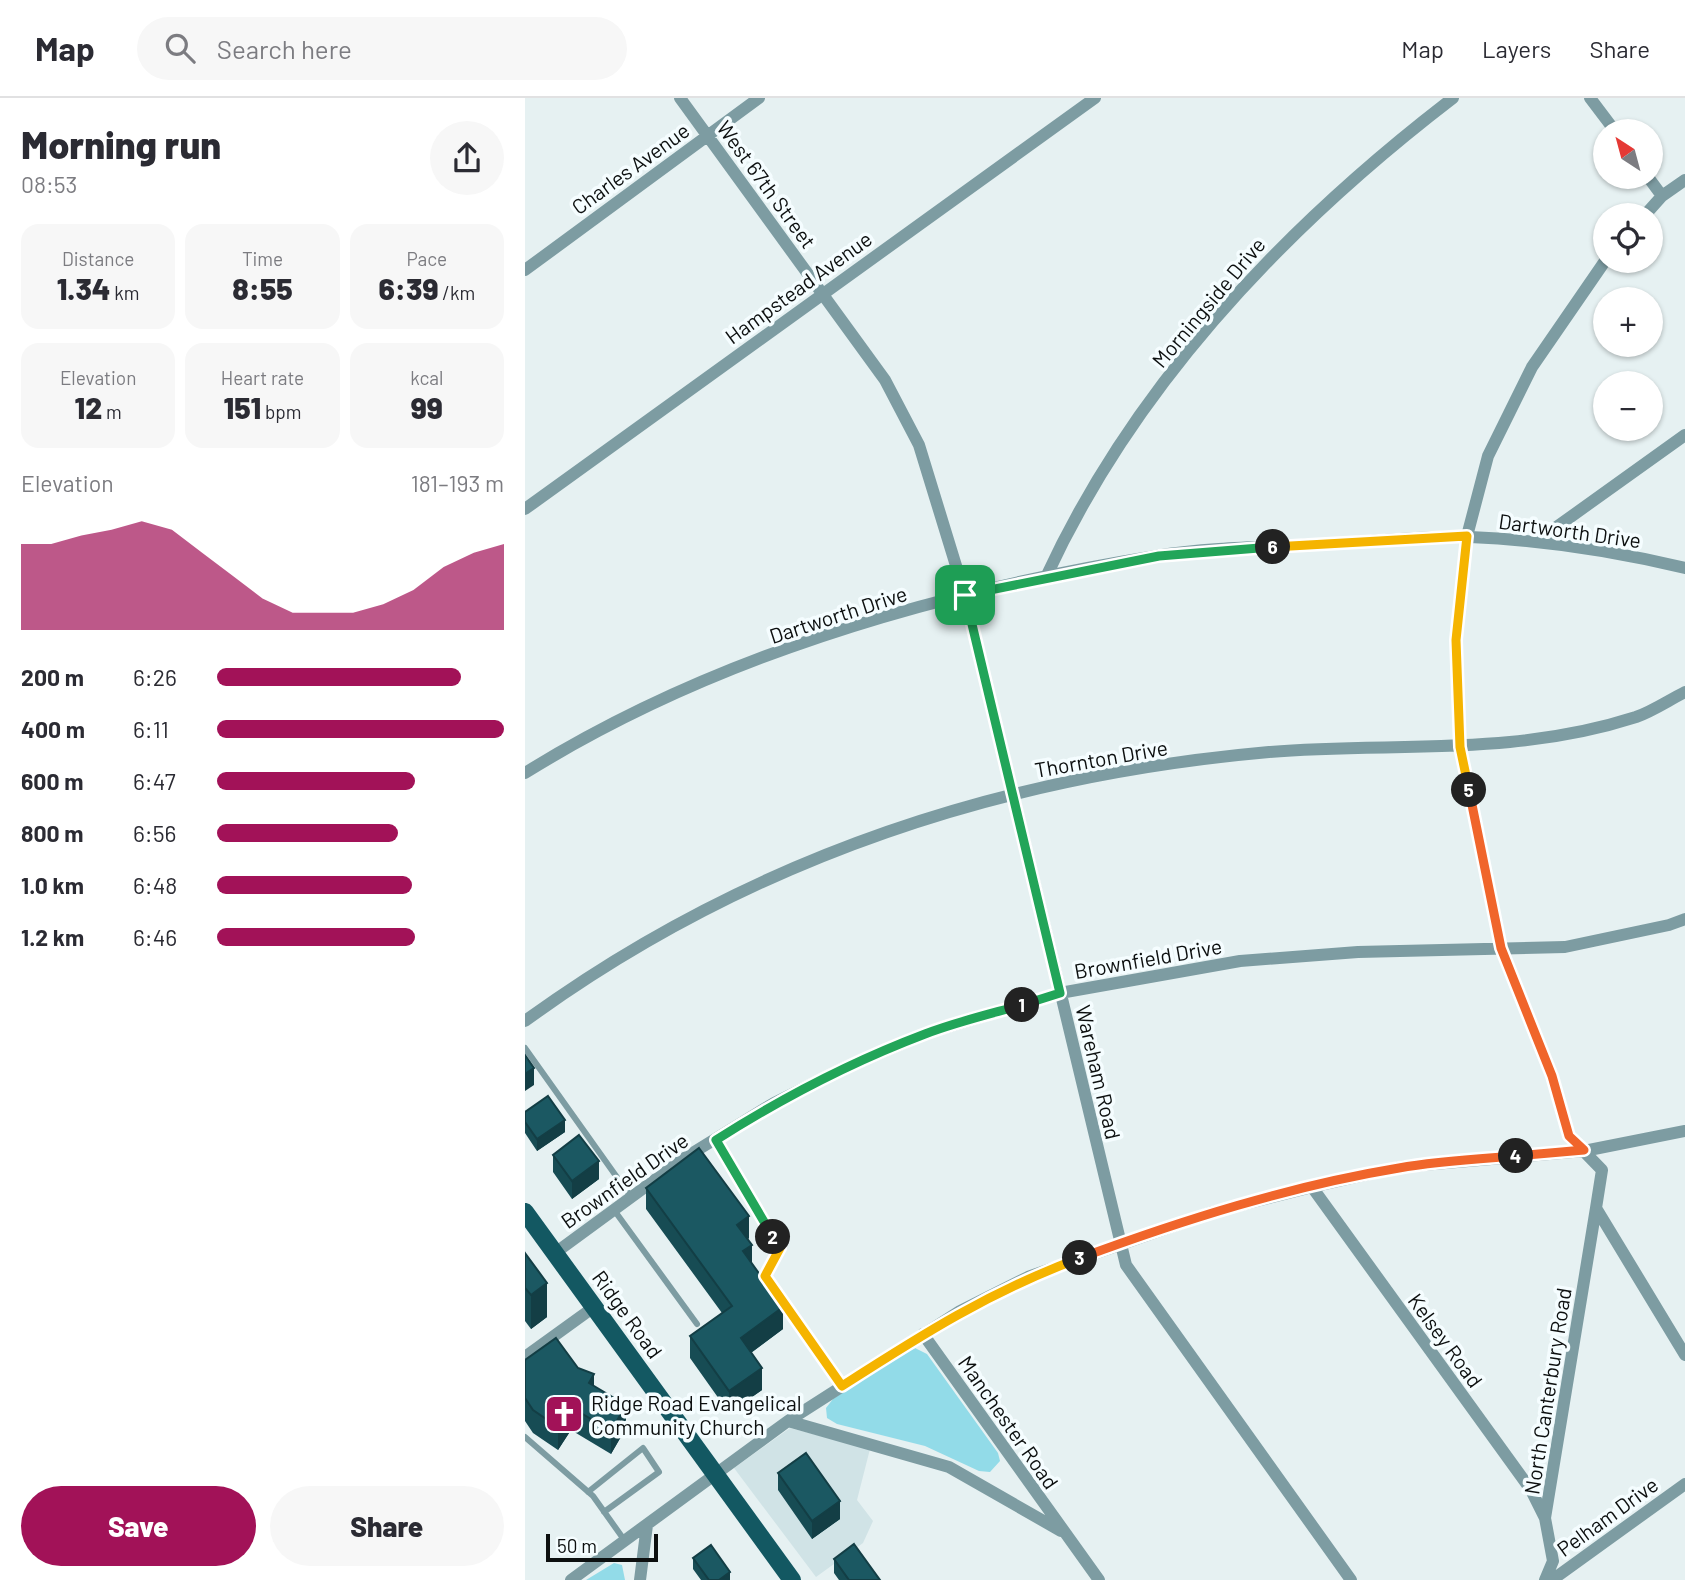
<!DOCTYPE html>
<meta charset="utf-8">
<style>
:root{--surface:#fff;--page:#f7f7f7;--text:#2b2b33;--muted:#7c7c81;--line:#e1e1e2;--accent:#a21258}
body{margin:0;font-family:Barlow,sans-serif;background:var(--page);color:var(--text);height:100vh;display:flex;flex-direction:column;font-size:26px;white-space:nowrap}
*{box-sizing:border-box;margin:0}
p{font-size:23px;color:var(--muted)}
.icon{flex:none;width:38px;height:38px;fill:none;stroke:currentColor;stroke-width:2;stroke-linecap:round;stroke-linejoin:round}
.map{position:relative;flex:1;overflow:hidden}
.details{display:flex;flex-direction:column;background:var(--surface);width:525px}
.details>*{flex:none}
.needle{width:46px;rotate:324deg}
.tools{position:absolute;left:1068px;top:21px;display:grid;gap:14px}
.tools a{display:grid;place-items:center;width:70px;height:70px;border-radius:50%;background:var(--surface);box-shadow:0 2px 5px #0004;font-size:35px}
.scale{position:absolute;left:21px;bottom:18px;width:112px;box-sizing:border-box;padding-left:7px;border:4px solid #0c0f0f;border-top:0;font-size:19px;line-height:24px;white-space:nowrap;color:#0c0f0f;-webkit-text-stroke:5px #f5fdff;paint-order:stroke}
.pin{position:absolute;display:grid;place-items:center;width:60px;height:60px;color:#fff;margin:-30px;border-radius:14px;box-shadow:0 4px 10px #0006}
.km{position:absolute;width:35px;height:35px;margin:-18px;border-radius:50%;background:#222;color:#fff;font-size:19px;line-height:35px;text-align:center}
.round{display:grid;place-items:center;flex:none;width:74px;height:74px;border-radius:37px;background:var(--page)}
.headline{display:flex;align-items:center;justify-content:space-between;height:119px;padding:0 21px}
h1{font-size:38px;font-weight:800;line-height:52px}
.figures{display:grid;grid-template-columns:repeat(3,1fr);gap:10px;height:119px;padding:7px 21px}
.figures div{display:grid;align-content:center;border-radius:18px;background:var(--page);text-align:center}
.figures b{font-size:30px;font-weight:800}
.figures small{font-size:19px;font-weight:400}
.figures p{font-size:19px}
.chart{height:196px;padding:14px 21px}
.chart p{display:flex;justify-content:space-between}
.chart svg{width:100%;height:126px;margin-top:7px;fill:var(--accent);opacity:.7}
.action{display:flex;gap:14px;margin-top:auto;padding:14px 21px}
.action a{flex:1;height:80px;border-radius:42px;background:var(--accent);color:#fff;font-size:28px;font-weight:800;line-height:80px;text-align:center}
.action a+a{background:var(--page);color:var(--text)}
ul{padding:0 21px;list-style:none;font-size:23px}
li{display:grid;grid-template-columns:112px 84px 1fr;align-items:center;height:52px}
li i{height:18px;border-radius:9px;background:var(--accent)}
header{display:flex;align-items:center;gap:42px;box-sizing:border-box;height:98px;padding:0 35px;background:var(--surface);border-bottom:2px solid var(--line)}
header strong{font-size:33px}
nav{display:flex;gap:38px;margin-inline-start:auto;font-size:24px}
.search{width:490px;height:63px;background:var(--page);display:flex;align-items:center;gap:18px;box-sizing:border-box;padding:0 24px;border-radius:38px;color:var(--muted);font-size:26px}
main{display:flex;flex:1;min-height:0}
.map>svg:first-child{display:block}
.built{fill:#d0e3e6}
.green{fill:#92dbe8}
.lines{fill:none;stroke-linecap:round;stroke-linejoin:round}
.lane{stroke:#7d9ca2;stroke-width:6}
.street{stroke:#7d9ca2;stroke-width:12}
.primary{stroke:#135862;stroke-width:18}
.wall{fill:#174c54}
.shaded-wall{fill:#133e45}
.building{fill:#1b5862;stroke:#133e45;stroke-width:2}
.split-1-casing{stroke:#fff;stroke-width:14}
.split-2-casing{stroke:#fff;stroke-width:14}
.split-3-casing{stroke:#fff;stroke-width:14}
.split-4-casing{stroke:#fff;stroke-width:14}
.split-5-casing{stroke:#fff;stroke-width:14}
.split-6-casing{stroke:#fff;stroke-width:14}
.split-7-casing{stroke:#fff;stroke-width:14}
.split-1{stroke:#22a559;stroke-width:9}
.split-2{stroke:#22a559;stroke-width:9}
.split-3{stroke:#f5b400;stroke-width:9}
.split-4{stroke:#f0652b;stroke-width:9}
.split-5{stroke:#f0652b;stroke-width:9}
.split-6{stroke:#f5b400;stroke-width:9}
.split-7{stroke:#22a559;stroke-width:9}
.labels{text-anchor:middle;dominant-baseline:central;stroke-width:7;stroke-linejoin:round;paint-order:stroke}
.street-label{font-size:21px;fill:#0c0f0f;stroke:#f5fdff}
.poi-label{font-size:21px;fill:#0c0f0f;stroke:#f5fdff;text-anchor:start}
</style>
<header>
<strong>Map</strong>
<div class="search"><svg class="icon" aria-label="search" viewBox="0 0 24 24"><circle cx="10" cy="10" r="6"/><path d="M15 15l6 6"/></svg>Search here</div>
<nav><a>Map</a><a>Layers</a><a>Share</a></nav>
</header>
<main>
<section class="details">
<div class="headline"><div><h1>Morning run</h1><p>08:53</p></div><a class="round"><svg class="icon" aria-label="share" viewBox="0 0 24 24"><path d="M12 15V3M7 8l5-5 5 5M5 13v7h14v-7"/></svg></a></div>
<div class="figures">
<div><p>Distance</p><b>1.34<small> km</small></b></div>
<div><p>Time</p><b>8:55</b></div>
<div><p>Pace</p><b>6:39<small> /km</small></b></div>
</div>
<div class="figures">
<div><p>Elevation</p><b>12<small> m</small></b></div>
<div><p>Heart rate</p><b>151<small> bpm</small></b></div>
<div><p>kcal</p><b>99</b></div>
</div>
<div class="chart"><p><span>Elevation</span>181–193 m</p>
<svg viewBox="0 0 160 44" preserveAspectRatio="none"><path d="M0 44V14L10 14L20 11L30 9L40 6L50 9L60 17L70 25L80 33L90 38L100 38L110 38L120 35L130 30L140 22L150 17L160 14V44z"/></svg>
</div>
<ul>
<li><b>200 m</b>6:26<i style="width:85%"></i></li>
<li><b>400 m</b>6:11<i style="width:100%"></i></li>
<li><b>600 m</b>6:47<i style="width:69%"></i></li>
<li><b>800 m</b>6:56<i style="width:63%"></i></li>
<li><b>1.0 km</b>6:48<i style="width:68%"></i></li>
<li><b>1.2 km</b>6:46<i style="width:69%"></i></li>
</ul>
<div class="action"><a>Save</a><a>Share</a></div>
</section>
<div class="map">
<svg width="1160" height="1482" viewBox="0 0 1160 1482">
<rect width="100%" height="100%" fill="#e6f1f2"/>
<path class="built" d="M265 1330 345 1351 332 1402 348 1423 338 1445 291 1479 209 1370Z"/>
<path class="green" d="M390 1250 402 1256 473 1355 475 1363 465 1374 454 1373 400 1348 312 1326 302 1320 301 1310 308 1301 373 1258Z
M89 1465 97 1467 100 1482H61Z"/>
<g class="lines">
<path class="lane" d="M0 950 106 1099
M191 1042 255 1150 240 1178 317 1288
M89 1112 172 1226
M0 1339 68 1398 100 1443
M63 1394 118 1350 134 1374 79 1414"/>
<path class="street" d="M155 0 360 282 394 347 440 497 601 1167 826 1482
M1065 0 1090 33
M1123 79 1137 98
M1120 117 1137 98 1160 82
M1080 163 1007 269 963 358 942 438 931 542 935 649 976 850 1027 977 1044 1038 1077 1072 1071 1110 1160 1257
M0 172 234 0
M0 411 570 0
M1012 443 1160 337
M521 479C610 286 761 128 928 0
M0 675C188 558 414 493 631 458 686 449 744 449 800 446 848 444 897 437 945 439 1017 442 1090 453 1160 470
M0 923C221 762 473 678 744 654 870 644 987 659 1111 619 1128 613 1144 602 1160 594
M787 1089 1006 1392 1020 1420
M30 1155 161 1059 249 1005 319 970 402 935 535 895 715 863 833 854 1040 849 1144 827 1160 821
M398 1236 574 1482
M0 1259 69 1209
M263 1323 424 1369 536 1433
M46 1482 263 1323 435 1213 503 1179 688 1114 787 1089 875 1069 1059 1053 1160 1033
M115 1482 122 1427
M1020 1482 1028 1463 1020 1420 1071 1110
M1027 1482 1160 1386"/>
<path class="primary" d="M0 1114 267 1482"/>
</g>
<path class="wall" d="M0 1014 40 1034 12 1053 0 1035Z
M28 1057 74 1081 47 1101 28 1074Z
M121 1090 224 1140 223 1141 227 1166 258 1231 226 1255 237 1292 204 1315 165 1260V1238L197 1215 121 1111Z
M0 1155 22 1219 6 1231 0 1223Z
M0 1262 53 1270 69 1288 101 1330 86 1356 46 1332 33 1352 8 1335 0 1323Z
M253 1375 315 1421 287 1441 253 1392Z
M168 1460 205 1482H176L168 1471Z
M309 1461 355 1482H314L309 1475Z"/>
<path class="shaded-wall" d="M9 970V987L0 993V976Z
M40 1022V1034L12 1053V1041Z
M74 1063V1081L47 1101V1083Z
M224 1118V1140L212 1149V1127Z
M227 1147V1169L218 1153Z
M22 1185V1219L6 1231V1197Z
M258 1209V1231L216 1262V1240Z
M237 1270V1292L204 1315V1293Z
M69 1276V1299L64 1285Z
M101 1307V1330L86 1356V1333Z
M46 1309V1332L33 1352V1329Z
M315 1403V1421L287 1441V1423Z
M205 1474V1482H194Z"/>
<path class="building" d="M0 957 9 970 0 976Z
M23 998 40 1022 12 1041 0 1024V1014Z
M54 1037 74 1063 47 1083 28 1057Z
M174 1050 224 1118 212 1127 227 1147 218 1153 258 1209 216 1240 237 1270 204 1293 165 1238 207 1208 121 1090Z
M0 1155 22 1185 6 1197 0 1190Z
M31 1240 53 1270 69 1276 64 1285 101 1307 86 1333 46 1309 33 1329 8 1312 0 1300V1262Z
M281 1355 315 1403 287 1423 253 1375Z
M329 1446 355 1482H324L309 1461Z
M186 1447 205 1474 194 1482H184L168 1460Z"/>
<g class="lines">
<g class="split-1-casing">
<path id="split-1" d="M440 497 535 895 497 907"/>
</g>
<g class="split-2-casing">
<path id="split-2" d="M248 1139 191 1042C257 1000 326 964 400 936 431 924 465 916 497 907"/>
</g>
<g class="split-3-casing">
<path id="split-3" d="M248 1139 255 1150 240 1178 317 1288C398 1236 464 1194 555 1160"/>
</g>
<g class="split-4-casing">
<path id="split-4" d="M555 1160C658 1122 765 1088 874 1070 912 1063 952 1061 991 1058"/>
</g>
<g class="split-5-casing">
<path id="split-5" d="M944 692 976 850 1027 978 1044 1038 1059 1052 991 1058"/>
</g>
<g class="split-6-casing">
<path id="split-6" d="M748 449 942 438 931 542 935 649 944 692"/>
</g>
<g class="split-7-casing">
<path id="split-7" d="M440 497 634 458 748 449"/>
</g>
<use href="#split-1" class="split-1"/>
<use href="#split-2" class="split-2"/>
<use href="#split-3" class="split-3"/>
<use href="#split-4" class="split-4"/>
<use href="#split-5" class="split-5"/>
<use href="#split-6" class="split-6"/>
<use href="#split-7" class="split-7"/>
</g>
<defs>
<g id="church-square" transform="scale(2.0125)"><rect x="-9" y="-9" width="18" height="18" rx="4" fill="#a21258" stroke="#f5fdff"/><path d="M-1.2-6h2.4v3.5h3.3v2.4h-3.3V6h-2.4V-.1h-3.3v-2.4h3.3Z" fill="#fff"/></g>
</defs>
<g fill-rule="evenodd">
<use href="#church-square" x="39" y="1316"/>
</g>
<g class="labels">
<g class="street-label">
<text transform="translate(105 70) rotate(-36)">Charles Avenue</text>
<text transform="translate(242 86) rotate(54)">West 67th Street</text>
<text transform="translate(273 189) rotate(-36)">Hampstead Avenue</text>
<text transform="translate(683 204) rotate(-50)">Morningside Drive</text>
<text transform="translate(1045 432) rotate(8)">Dartworth Drive</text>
<text transform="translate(313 516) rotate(-18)">Dartworth Drive</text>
<text transform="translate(576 660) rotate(-10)">Thornton Drive</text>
<text transform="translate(623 860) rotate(-10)">Brownfield Drive</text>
<text transform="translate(574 974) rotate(77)">Wareham Road</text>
<text transform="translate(99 1082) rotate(-35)">Brownfield Drive</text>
<text transform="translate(103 1216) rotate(54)">Ridge Road</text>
<text transform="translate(921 1242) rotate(54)">Kelsey Road</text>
<text transform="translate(1022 1293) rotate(-81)">North Canterbury Road</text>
<text transform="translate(484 1324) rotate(55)">Manchester Road</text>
<text transform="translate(1082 1418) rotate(-36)">Pelham Drive</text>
</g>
<g class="poi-label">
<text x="66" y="1304">Ridge Road Evangelical<tspan x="66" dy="24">Community Church</tspan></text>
</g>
</g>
</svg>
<div class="tools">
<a><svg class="needle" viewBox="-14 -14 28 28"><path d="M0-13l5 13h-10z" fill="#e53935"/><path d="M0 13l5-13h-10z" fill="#7c7c81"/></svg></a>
<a><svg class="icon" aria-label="locate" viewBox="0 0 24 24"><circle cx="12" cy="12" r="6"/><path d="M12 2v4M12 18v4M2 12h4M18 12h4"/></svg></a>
<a>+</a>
<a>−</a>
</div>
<div class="scale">50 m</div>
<div class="pin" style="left:440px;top:497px;background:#1e9e55"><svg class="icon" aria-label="arrive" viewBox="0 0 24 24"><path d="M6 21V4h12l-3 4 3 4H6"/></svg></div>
<b class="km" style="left:497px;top:907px">1</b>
<b class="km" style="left:248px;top:1139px">2</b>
<b class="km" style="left:555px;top:1160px">3</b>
<b class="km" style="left:991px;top:1058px">4</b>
<b class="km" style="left:944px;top:692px">5</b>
<b class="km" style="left:748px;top:449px">6</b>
</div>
</main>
